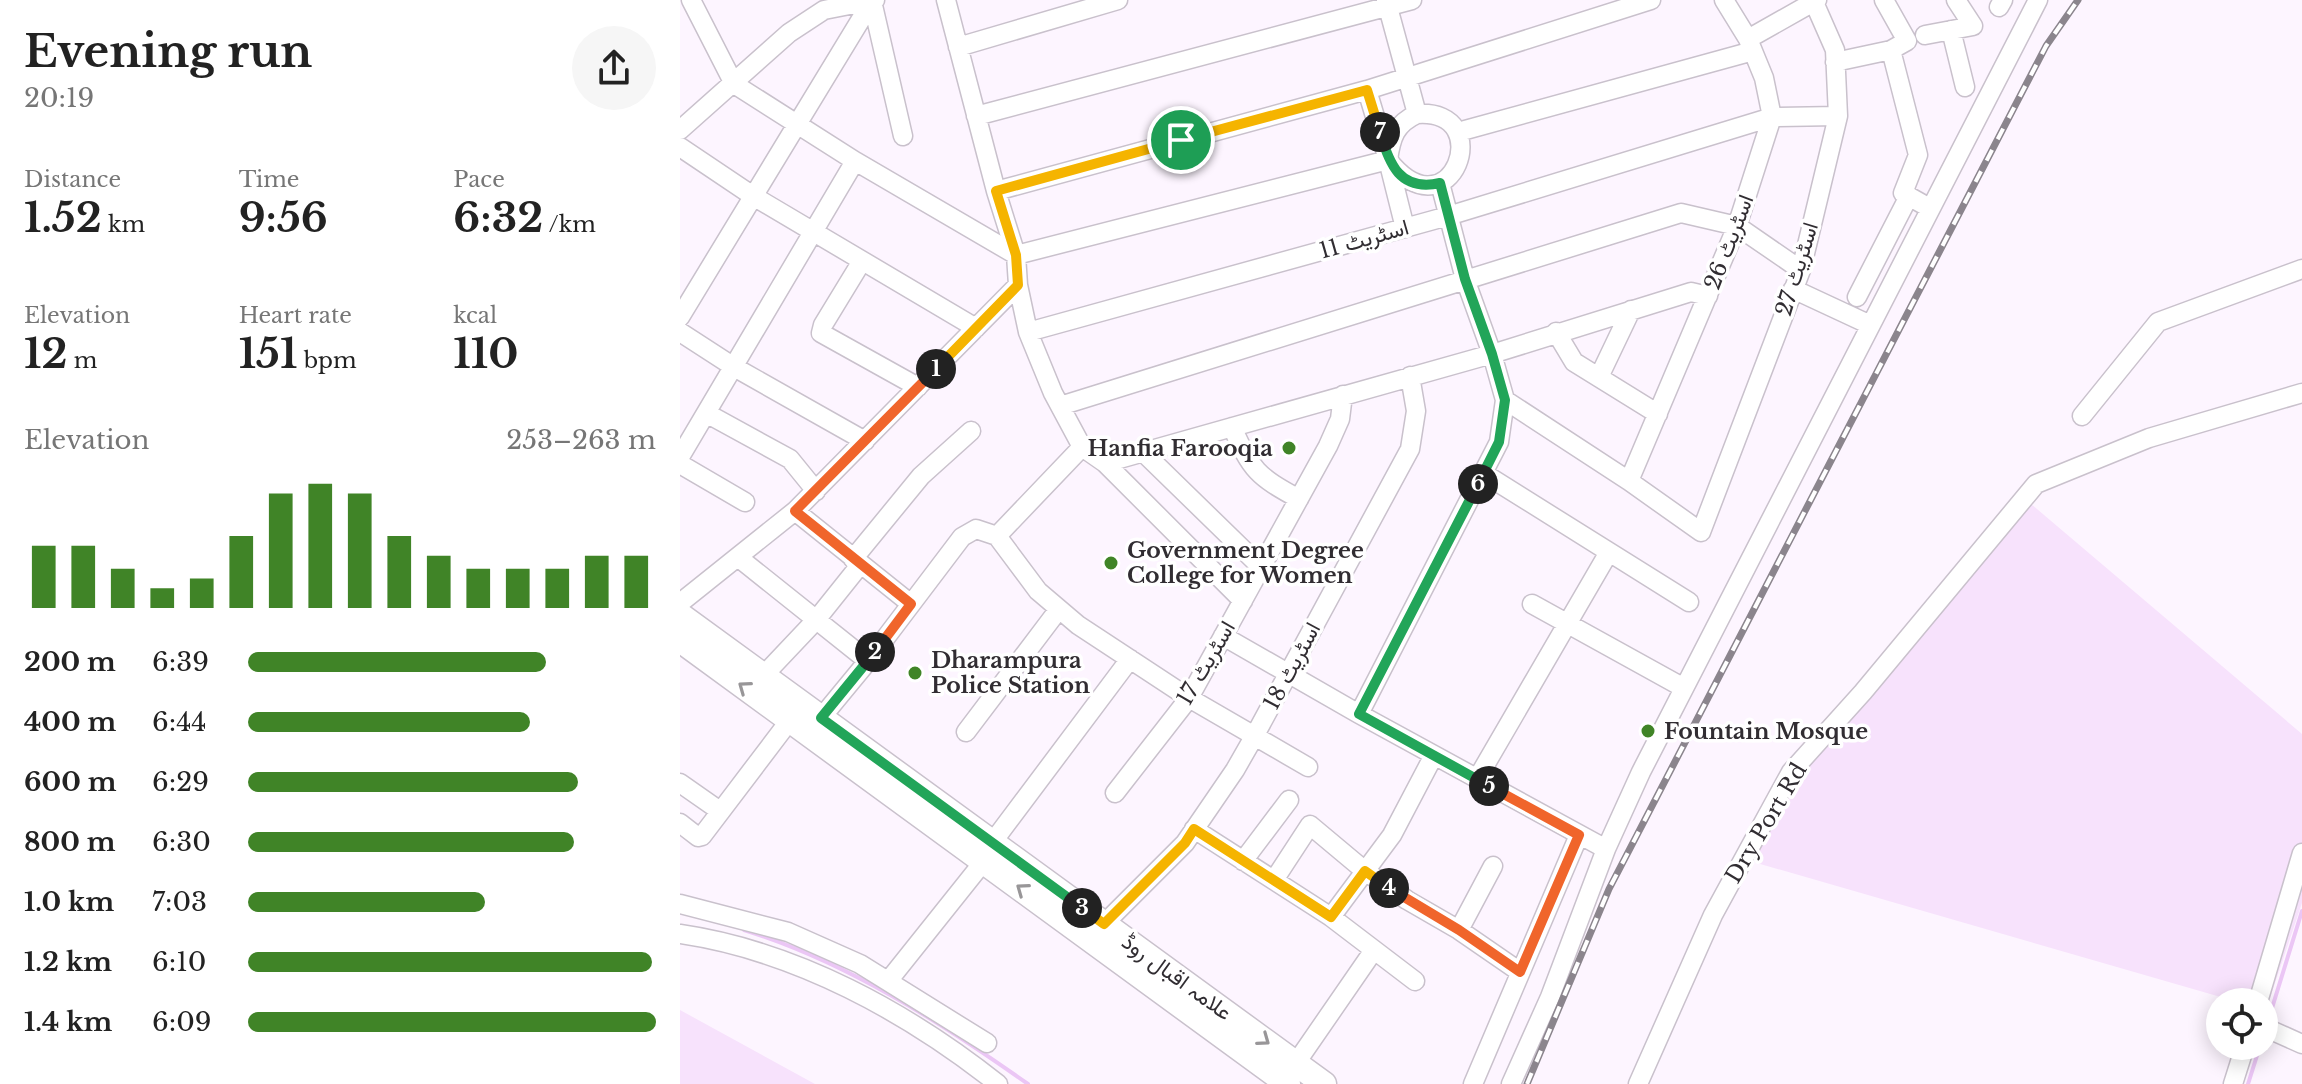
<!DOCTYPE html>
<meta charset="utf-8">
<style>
:root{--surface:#fff;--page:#f6f6f6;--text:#222;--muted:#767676;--accent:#408427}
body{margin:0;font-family:"Libre Baskerville",Vazirmatn,serif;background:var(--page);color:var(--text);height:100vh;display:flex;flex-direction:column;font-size:30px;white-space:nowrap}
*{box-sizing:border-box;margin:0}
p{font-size:26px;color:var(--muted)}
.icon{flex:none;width:44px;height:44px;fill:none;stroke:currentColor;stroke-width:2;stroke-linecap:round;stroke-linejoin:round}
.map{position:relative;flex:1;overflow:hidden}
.panel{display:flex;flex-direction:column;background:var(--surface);width:680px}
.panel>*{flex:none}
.tools{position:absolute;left:1526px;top:988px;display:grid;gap:16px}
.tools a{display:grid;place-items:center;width:72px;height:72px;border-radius:50%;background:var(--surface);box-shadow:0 4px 20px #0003;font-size:40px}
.pin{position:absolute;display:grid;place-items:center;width:68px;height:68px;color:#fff;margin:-34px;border:4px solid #fff;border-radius:50%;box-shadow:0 2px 8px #0007}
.km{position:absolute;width:40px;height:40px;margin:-20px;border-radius:50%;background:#222;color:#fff;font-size:22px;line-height:40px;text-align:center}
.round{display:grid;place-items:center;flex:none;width:84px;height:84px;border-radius:42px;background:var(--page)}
.summary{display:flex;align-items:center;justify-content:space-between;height:136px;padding:0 24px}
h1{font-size:44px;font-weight:800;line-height:60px}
.metrics{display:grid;grid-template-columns:repeat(3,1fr);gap:12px;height:136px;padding:8px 24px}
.metrics div{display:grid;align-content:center}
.metrics b{font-size:40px;font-weight:800}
.metrics small{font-size:22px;font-weight:400}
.metrics p{font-size:22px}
.chart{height:224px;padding:16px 24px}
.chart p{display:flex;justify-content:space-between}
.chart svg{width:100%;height:144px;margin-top:8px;stroke:var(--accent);stroke-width:6}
ul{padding:0 24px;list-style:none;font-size:26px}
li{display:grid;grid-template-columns:128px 96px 1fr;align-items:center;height:60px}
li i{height:20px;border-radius:10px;background:var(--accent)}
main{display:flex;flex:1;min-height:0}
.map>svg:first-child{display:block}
.green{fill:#f7e2fc}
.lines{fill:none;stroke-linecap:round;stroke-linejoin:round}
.stream{stroke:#ebc6f5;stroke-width:4}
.minor-casing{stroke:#c9c1cc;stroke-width:21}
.major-casing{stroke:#c9c1cc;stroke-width:27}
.minor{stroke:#fff;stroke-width:18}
.major{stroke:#fff;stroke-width:24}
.rail-casing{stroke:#8b858d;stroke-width:7}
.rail{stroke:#fff;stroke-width:4;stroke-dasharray:12;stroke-linecap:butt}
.oneway{stroke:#989698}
.split-1-casing{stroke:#fff;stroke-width:16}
.split-2-casing{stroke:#fff;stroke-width:16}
.split-3-casing{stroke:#fff;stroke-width:16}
.split-4-casing{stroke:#fff;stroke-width:16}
.split-5-casing{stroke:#fff;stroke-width:16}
.split-6-casing{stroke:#fff;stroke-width:16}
.split-7-casing{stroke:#fff;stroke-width:16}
.split-8-casing{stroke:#fff;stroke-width:16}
.split-1{stroke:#f5b400;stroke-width:10}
.split-2{stroke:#f0652b;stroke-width:10}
.split-3{stroke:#22a559;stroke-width:10}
.split-4{stroke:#f5b400;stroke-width:10}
.split-5{stroke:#f0652b;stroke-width:10}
.split-6{stroke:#22a559;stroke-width:10}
.split-7{stroke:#22a559;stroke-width:10}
.split-8{stroke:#f5b400;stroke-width:10}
.poi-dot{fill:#408427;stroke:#fff;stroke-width:3}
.labels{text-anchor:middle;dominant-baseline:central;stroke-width:7;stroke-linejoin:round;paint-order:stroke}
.street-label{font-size:22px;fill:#312d32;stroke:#fff}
.poi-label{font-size:22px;font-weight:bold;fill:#312d32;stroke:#fff;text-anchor:start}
</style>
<main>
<section class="panel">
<div class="summary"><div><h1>Evening run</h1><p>20:19</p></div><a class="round"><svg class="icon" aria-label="share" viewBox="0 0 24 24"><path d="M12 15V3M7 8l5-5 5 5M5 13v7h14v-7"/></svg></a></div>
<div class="metrics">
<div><p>Distance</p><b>1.52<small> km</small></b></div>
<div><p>Time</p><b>9:56</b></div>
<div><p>Pace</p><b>6:32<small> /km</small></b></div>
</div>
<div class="metrics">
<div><p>Elevation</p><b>12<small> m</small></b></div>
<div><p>Heart rate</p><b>151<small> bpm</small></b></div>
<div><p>kcal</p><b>110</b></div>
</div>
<div class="chart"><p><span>Elevation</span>253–263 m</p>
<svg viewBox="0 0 160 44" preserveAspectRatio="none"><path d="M5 44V25M15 44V25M25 44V32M35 44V38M45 44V35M55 44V22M65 44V9M75 44V6M85 44V9M95 44V22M105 44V28M115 44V32M125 44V32M135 44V32M145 44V28M155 44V28"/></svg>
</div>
<ul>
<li><b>200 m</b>6:39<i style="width:73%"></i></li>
<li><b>400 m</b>6:44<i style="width:69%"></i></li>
<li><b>600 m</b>6:29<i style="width:81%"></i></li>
<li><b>800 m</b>6:30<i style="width:80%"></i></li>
<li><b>1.0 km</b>7:03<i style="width:58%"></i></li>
<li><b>1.2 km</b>6:10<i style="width:99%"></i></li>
<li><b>1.4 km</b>6:09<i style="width:100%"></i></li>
</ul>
</section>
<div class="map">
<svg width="1622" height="1084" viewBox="0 0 1622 1084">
<rect width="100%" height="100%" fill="#fdf5ff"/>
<path class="green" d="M1344 498 1622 734V903L1586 1010 1584 1002H1558L1063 859 1111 772Z
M0 1010 135 1084H0Z"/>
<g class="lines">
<path class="stream" d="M64 930C167 962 260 1022 348 1084
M1588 1021 1622 911
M1568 1084 1580 1046"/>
<g class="minor-casing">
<path id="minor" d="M11 0 54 84 175 161 336 255 708 160
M266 0 316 191 336 255 338 285 348 332 373 393 402 447 425 463 812 354 1011 292 1028 296
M706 0 737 114
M192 1 223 136
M1319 7 1323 0
M1271 30 1285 87
M1245 35 1293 26 1276 0
M1068 39 1137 0
M278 47 438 0
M1211 50 1238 155 1223 193 1246 206
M1155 62 1211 50 1227 41 1204 0
M687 90 708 160 725 228
M737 114C819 108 771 239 708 160 711 138 715 124 737 114Z
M296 116 732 0
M0 130 109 33 144 10 195 0
M778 132 1073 51
M0 147 73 196 296 328
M316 191 687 90 971 0
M182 261 143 325 141 333 238 387
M1113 289 1186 323
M1177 297 1229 196
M0 317 192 1
M0 332 54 367 185 441
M348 332 768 216 1092 117 1158 116
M876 332 894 362 978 414
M919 377 951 310
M825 400 949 481 1021 532 1121 270 1158 116 1155 50 1133 0
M380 406 1001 213 1057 226 1121 270
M26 413 110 459 136 491
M1402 416 1478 322 1622 269
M552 427C572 471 577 476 619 499
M463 452 581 567
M0 457 175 161
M425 463 563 601
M0 464 65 502
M803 473 1009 602
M949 481 1057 226 1092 117 1084 78 1068 39 1044 0
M115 511 231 604
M317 536 358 591 398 625 509 698 628 767
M59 558 188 661
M173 559 241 476 291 431
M0 603 115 511 338 285
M852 604 1004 688
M543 636 679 714 926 849 961 772 1358 0
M83 676 136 620 180 565
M679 714 819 442 825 400 812 354 785 279 760 183
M141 718 188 661 282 537 296 529 317 536 402 447
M286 732 379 609
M797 779 929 552
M0 783 40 811
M435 793 509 698 648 446 660 419 663 395
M0 823 18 837 22 836 110 720
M514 829 651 917 735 981
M312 843 450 659
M563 861 609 800
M594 880 630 825 685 871 727 900 779 930 840 972
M0 904 108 932 180 964 307 1043
M651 917 712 835 754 755
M424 924 505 843 555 770 575 735 730 449 736 411 730 376
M779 930 813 866
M0 934C116 951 227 1012 318 1084
M209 980 304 861
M1578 1002 1622 853
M1584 1027 1622 1044
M616 1063 694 950
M793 1084 899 835
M831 1084 870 997 926 849
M958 1084 1033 915 1111 772 1183 692 1356 484 1469 438 1622 393
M1553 1084 1565 1046"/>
</g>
<g class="major-casing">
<path id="major" d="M0 615 644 1084
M0 640 608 1084"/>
</g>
<use href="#minor" class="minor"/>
<use href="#major" class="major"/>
<g class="rail-casing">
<path id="rail" d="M847 1084 929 889 1366 46 1398 0"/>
</g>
<use href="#rail" class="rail"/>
</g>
<defs><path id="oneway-chevron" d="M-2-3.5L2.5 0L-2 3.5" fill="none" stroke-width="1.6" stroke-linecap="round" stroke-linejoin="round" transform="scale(2)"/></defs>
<g class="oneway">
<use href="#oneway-chevron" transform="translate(64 687) rotate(-144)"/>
<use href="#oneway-chevron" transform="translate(342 889) rotate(-144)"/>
<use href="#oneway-chevron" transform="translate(584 1040) rotate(36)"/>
</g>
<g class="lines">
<g class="split-1-casing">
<path id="split-1" d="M256 369 338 285 336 255 316 191 501 140"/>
</g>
<g class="split-2-casing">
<path id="split-2" d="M195 652 231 604 115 511 256 369"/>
</g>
<g class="split-3-casing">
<path id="split-3" d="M195 652 141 718 402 908"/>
</g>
<g class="split-4-casing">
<path id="split-4" d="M402 908 424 924 505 843 514 829 651 917 685 871 709 888"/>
</g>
<g class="split-5-casing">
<path id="split-5" d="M709 888 779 930 840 972 899 835 809 786"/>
</g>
<g class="split-6-casing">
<path id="split-6" d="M798 484 679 714 809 786"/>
</g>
<g class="split-7-casing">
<path id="split-7" d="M700 132C709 164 720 192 760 183L785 279 812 354 825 400 819 442 798 484"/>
</g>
<g class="split-8-casing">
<path id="split-8" d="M501 140 687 90 700 132"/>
</g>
<use href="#split-1" class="split-1"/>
<use href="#split-2" class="split-2"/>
<use href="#split-3" class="split-3"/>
<use href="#split-4" class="split-4"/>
<use href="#split-5" class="split-5"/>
<use href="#split-6" class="split-6"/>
<use href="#split-7" class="split-7"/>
<use href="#split-8" class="split-8"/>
</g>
<g class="poi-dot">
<circle cx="609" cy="448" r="8"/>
<circle cx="431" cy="563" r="8"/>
<circle cx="235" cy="673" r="8"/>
<circle cx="968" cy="731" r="8"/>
</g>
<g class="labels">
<g class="street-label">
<text transform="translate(684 239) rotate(-16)">اسٹریٹ 11</text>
<text transform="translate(1049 242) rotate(-69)">اسٹریٹ 26</text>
<text transform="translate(1117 269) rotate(-73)">اسٹریٹ 27</text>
<text transform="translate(526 663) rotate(-60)">اسٹریٹ 17</text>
<text transform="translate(612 666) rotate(-62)">اسٹریٹ 18</text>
<text transform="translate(1086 823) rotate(-59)">Dry Port Rd</text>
<text transform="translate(497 977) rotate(36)">علامہ اقبال روڈ</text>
</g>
<g class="poi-label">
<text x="593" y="448" text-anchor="end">Hanfia Farooqia</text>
<text x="447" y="550">Government Degree<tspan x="447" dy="25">College for Women</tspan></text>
<text x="251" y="660">Dharampura<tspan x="251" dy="25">Police Station</tspan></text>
<text x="984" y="731">Fountain Mosque</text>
</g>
</g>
</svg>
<div class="tools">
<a><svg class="icon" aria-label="locate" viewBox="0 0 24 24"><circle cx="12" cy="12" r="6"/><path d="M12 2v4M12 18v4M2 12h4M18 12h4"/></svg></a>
</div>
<div class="pin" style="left:501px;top:140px;background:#1e9e55"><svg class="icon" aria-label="arrive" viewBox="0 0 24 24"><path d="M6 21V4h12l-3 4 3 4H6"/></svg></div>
<b class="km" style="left:256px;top:369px">1</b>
<b class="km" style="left:195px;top:652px">2</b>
<b class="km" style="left:402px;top:908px">3</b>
<b class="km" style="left:709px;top:888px">4</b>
<b class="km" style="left:809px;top:786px">5</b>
<b class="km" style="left:798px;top:484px">6</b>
<b class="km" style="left:700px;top:132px">7</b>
</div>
</main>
